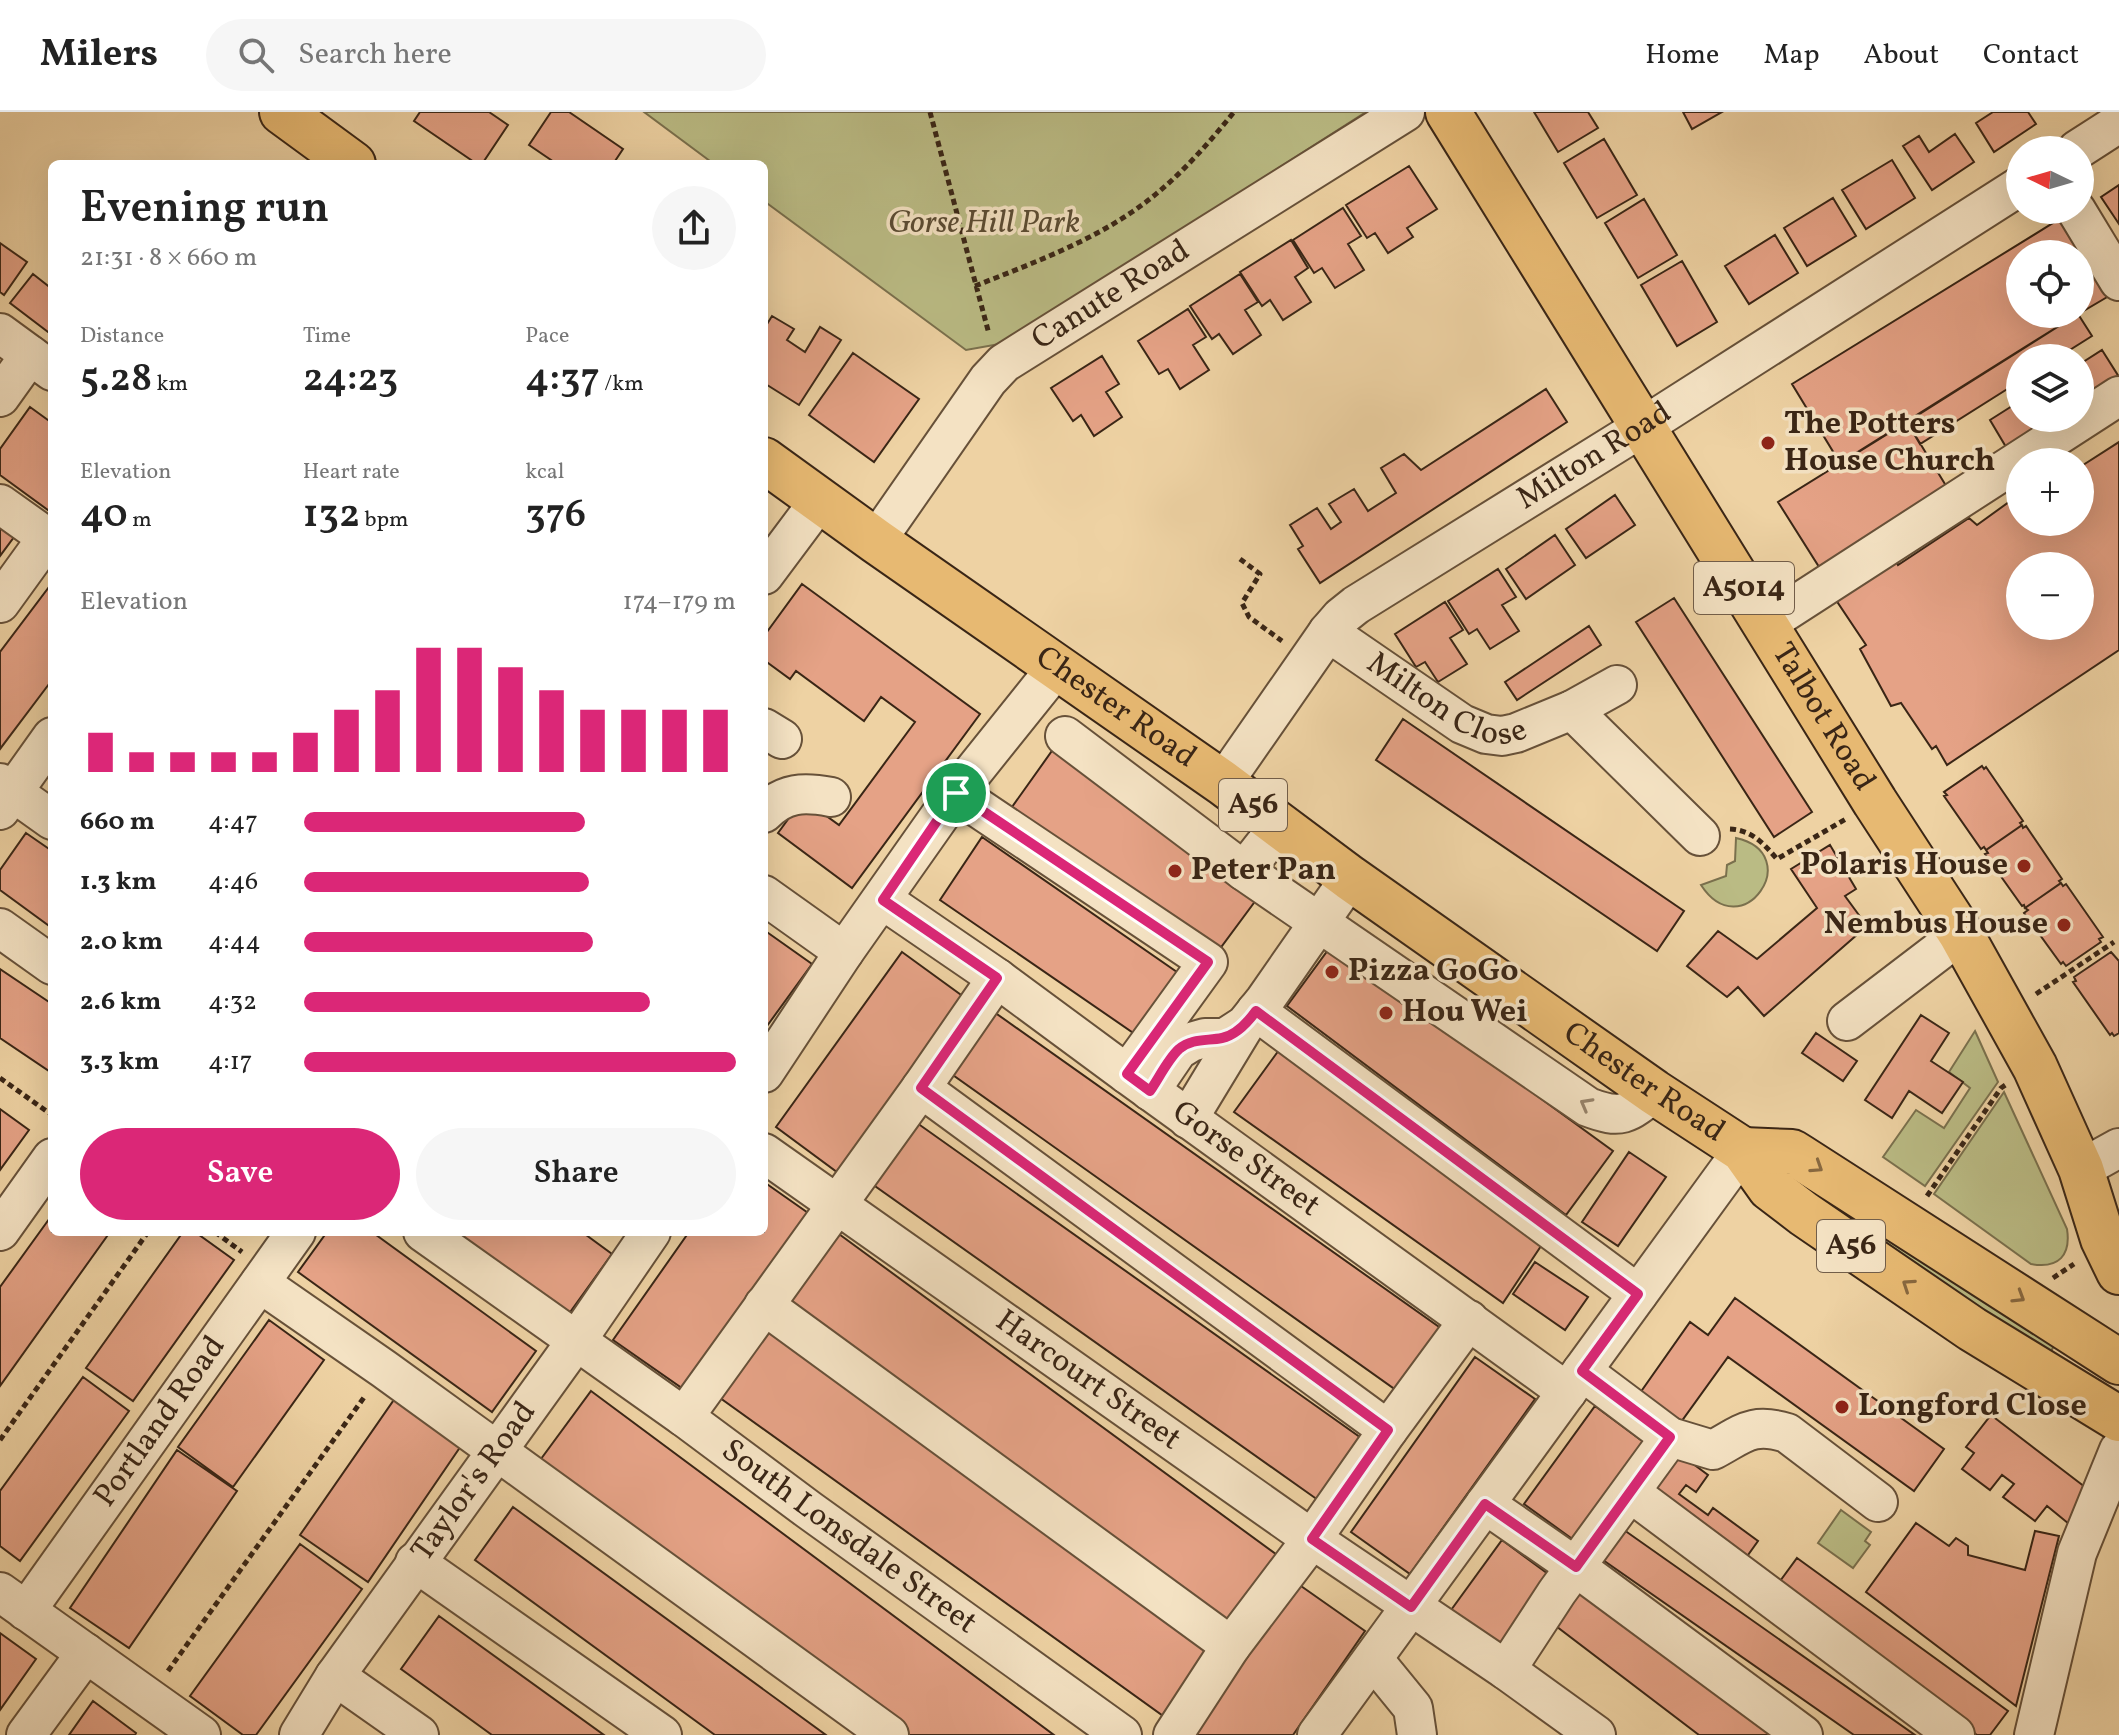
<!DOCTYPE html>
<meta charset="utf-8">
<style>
:root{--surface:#fff;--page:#f6f6f6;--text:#222;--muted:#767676;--line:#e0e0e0;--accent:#db2777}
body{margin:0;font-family:Vollkorn,serif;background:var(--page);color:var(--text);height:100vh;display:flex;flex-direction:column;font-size:30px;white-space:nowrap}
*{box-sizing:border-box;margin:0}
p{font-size:26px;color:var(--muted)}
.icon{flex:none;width:44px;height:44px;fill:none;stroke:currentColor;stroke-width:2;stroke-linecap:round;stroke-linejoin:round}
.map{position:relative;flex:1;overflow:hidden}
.drawer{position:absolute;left:48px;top:48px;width:720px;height:1076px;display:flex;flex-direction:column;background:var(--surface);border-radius:12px;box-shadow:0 8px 32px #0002}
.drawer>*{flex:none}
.needle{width:52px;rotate:275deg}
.buttons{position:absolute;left:2006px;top:24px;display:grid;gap:16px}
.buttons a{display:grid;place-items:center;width:88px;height:88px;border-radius:50%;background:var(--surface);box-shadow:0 8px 32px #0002;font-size:40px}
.pin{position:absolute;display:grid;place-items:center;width:68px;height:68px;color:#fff;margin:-34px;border:4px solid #fff;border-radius:50%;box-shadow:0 2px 8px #0007}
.round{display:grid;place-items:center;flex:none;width:84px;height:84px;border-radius:42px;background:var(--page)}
.summary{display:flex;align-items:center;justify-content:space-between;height:136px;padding:0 32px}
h1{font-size:44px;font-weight:600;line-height:60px}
.figures{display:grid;grid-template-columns:repeat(3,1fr);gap:12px;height:136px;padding:8px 32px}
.figures div{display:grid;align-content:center}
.figures b{font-size:40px;font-weight:600}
.figures small{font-size:22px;font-weight:400}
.figures p{font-size:22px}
.chart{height:224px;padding:16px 32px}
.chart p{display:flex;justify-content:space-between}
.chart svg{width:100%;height:144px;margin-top:8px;stroke:var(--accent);stroke-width:6}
.primary-button{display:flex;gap:16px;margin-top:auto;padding:16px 32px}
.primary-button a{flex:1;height:92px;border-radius:48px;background:var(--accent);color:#fff;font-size:32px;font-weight:600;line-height:92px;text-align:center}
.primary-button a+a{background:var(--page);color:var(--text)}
ul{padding:0 32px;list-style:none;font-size:26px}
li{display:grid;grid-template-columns:128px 96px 1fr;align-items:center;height:60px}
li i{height:20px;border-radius:10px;background:var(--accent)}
header{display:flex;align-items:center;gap:48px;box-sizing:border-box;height:112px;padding:0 40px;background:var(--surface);border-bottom:2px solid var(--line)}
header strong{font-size:38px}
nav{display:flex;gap:44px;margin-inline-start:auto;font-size:28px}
.search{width:560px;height:72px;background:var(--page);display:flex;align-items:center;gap:20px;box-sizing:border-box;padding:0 28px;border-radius:44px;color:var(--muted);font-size:30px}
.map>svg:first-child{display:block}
.green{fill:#babb84;stroke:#7a704d;stroke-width:2}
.building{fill:#e5a286;stroke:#3a2616;stroke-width:2;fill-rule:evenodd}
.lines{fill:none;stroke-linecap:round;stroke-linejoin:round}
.minor-casing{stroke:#675139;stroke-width:42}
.major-casing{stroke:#3a2616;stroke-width:48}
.highway-casing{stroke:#3a2616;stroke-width:48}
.path{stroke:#3a2616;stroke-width:5;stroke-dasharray:6 4;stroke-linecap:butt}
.minor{stroke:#f4e2c3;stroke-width:38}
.major{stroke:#e7b972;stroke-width:44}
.highway{stroke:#e7b972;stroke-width:44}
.oneway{stroke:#97846c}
.oneway2{stroke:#88683f}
.route-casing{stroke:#fff;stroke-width:16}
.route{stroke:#db2777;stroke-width:10}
.poi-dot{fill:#8f2418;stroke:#f4e2c3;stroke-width:3}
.labels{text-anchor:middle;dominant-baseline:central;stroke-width:7;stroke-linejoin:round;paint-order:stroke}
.shield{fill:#f4e2c3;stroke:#725e4a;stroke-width:2}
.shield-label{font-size:30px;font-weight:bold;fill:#3a2616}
.park-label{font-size:32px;font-style:italic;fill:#5a4b32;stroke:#f4e2c3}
.street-label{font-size:32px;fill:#3a2616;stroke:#f4e2c3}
.poi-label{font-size:32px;font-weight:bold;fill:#3a2616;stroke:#f4e2c3;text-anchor:start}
</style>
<header>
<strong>Milers</strong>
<div class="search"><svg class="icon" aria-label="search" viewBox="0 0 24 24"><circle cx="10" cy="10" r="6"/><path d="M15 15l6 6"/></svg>Search here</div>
<nav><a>Home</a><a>Map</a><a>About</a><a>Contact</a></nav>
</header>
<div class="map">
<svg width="2119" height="1623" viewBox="0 0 2119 1623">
<rect width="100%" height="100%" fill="#eed2a3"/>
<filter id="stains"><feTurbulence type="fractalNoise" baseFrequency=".0025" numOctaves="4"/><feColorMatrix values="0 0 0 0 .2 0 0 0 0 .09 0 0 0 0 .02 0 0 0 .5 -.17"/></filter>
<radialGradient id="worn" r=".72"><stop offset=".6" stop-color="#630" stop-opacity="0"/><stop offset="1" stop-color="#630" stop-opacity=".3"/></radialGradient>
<path class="green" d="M644 0H1366L1005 231 966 238 764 89V52H714Z
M1736 726C1807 742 1742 836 1701 773L1726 764 1727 753 1735 749Z
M1975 919 1998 970 1925 1074 1883 1045 1916 998 1944 1016 1970 976 1949 960Z
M2004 980 2067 1117C2071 1143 2059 1157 2031 1152L1934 1082Z
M1795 1066 1813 1081 1890 1129 2057 1228 2049 1243 1789 1074Z
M1841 1398 1871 1420 1865 1429 1870 1433 1853 1456 1818 1431Z"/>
<path class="building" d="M420 0H489L508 13 482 52H477L414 9Z
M551 0H569L623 37 613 52H557L529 33Z
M1534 0H1588L1598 16 1558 40Z
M1683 0H1722L1692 17Z
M1993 0H2028L2036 12 1994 40 1976 11Z
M1955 22 1974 50 1932 78 1903 34 1919 24 1929 40Z
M1604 27 1637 83 1597 106 1564 51Z
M1892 48 1915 86 1866 117 1842 78Z
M1409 54 1437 97 1407 116 1413 125 1388 141 1375 121 1367 126 1346 93Z
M2119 73V112L2101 85Z
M1833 86 1856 124 1807 154 1784 116Z
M1644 87 1677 143 1638 166 1605 111Z
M1343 96 1361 124 1348 132 1364 158 1335 176 1322 156 1314 161 1293 128Z
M2066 103 2114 181 2080 201V142H2020V202H2078L1840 351 1792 272Z
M1775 123 1798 161 1749 192 1725 154Z
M1291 128 1308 156 1295 165 1311 190 1283 208 1270 188 1262 194 1240 160Z
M0 131 27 150 4 183 0 180Z
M1682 149 1717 210 1677 234 1641 173Z
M33 162 52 177V223L10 191Z
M1240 162 1258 190 1245 198 1261 223 1233 242 1219 222 1212 227 1190 194Z
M1188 197 1206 225 1193 233 1209 258 1180 277 1168 257 1159 262 1138 229Z
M2078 202 2092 224 2057 246H2020V269L1920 332 1907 310Z
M772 204 794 217 787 228 805 240 820 215 841 228 799 293 764 271V217Z
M2102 238 2119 265V272L2080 296V252Z
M853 241 919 287 874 350 809 303Z
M1102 244 1119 272 1106 280 1122 305 1094 324 1081 303 1073 309 1051 276Z
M1546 277 1567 310 1320 471 1298 437 1303 434 1290 413 1317 396 1331 417 1341 410 1329 392 1354 377 1368 399 1396 381 1381 356 1404 342 1421 358Z
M2020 289V306H2064L2009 340 1990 308Z
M30 295 52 311V401L0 363V337Z
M1907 310 1948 377 1821 458 1778 390Z
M2119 330V538L1947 653 1936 634 1932 637 1901 591 1891 594 1860 537 1866 533 1830 479 1894 445 1898 453 1969 406 1977 413 2020 382V410H2080V355ZM2020 454H2080V514H2020Z
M1615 383 1635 413 1586 446 1566 417Z
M0 408 17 421 0 444Z
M1555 423 1575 453 1526 487 1506 457Z
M1498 457 1516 485 1502 493 1519 519 1490 537 1477 517 1469 522 1448 489Z
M52 471V568L0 637V540Z
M802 472 980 602 852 776 778 721 803 687 839 713 915 610 881 585 864 609 796 559 790 567 764 548V524Z
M1674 486 1812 700 1774 725 1636 510Z
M1445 490 1463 518 1450 526 1467 552 1438 570 1425 550 1416 555 1395 522Z
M1589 514 1601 533 1517 588 1505 570Z
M1403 607 1684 799 1657 839 1376 648Z
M1054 636 1259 784 1216 842 1012 695Z
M1982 654 1984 657 1986 655 2023 709 2020 711 2022 713 1986 738 1984 735 1981 737 1944 684 1947 683 1944 680Z
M2022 713 2023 716 2026 714 2062 767 2059 769 2061 771 2025 796 2024 793 2022 794 1985 742 1988 741 1986 738Z
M26 721 52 739V816L0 778V758Z
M982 725 1187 867 1145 929 940 788Z
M1830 733 1856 777 1845 784 1867 814 1764 904 1738 875 1727 885 1687 854 1718 819 1757 847 1817 796 1791 757Z
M2061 771 2063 774 2066 772 2103 825 2099 827 2101 830 2066 854 2063 850 2061 852 2024 801 2028 798 2025 796Z
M764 818 812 852 767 914 764 912Z
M1331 834 1613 1039 1566 1103 1287 894Z
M902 840 968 888 841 1063 776 1015Z
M2111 840 2119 849V921L2114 924 2112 921 2110 923 2073 870 2076 869 2074 865Z
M0 857 52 892V961L0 926Z
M987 895 1449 1222 1403 1283 943 956Z
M1921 903 1949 921 1931 949 1963 970 1942 1001 1909 979 1892 1006 1865 988Z
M1816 921 1857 949 1843 969 1802 941Z
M1279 938 1549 1122 1503 1191 1234 1000Z
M0 997 29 1018 0 1058Z
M910 1006 1371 1333 1325 1393 865 1067Z
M1629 1040 1666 1065 1618 1134 1582 1110Z
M764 1070 811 1103 689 1281 613 1228 689 1120H764Z
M52 1103V1120H110L0 1274V1175Z
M828 1114 1288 1451 1234 1518 775 1192Z
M183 1120H195L234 1148 133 1289 86 1256Z
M327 1120H372L536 1239 492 1300 298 1160Z
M453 1120H582L612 1142 568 1203Z
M1535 1150 1588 1185 1565 1218 1513 1182Z
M1735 1186 1944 1337 1914 1379 1728 1245 1681 1310 1640 1281 1690 1210 1708 1223Z
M762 1204 1225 1535 1173 1611 709 1278Z
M269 1208 324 1248 233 1375 178 1335Z
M1475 1245 1535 1287 1410 1462 1351 1420Z
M83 1265 129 1299 20 1449 0 1434V1379Z
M591 1279 1054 1623H904L538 1351Z
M398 1282 465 1328 368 1470 300 1423Z
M1595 1294 1653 1337 1582 1434 1524 1392Z
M1991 1303 2085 1375 2069 1412 2047 1394 2035 1409 2003 1385 2014 1372 2002 1363 1990 1378 1962 1357 1974 1341 1966 1335Z
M1669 1334 1708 1363 1696 1380 1686 1373 1679 1382 1708 1403 1713 1396 1758 1429 1743 1450 1643 1371Z
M177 1338 237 1379 129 1536 70 1496Z
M513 1395 826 1623H715L475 1448Z
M1916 1411 1949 1434 1956 1426 1968 1434V1443L2025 1458 2035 1419 2059 1424 2016 1594 1866 1480Z
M1624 1418 1915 1623H1854L1603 1448Z
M1502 1428 1559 1470 1502 1547 1446 1505Z
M300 1432 362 1477 256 1623H243L190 1584Z
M1797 1446 2008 1599 1990 1623H1977L1775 1476Z
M1291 1467 1365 1519 1293 1623H1181Z
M1583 1471 1783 1623H1699L1552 1511Z
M439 1504 604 1623H492L401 1557Z
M0 1521 36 1547 0 1598Z
M93 1589 136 1621 135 1623H69Z"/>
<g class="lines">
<g class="minor-casing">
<g id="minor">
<path d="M2077 38 2119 11"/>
<path d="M2076 98 2119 169"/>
<path d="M0 221 52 259"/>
<path d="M0 285 30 243"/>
<path d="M0 392 52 429"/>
<path id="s1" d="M876 429 988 268 1004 251 1405 0"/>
<path d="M764 463 820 388"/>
<path d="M0 491 47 426"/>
<path d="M1766 512 2119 284"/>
<path id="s2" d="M1328 520 1462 612 1486 622 1502 624 1516 621 1572 598 1617 573"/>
<path d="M1572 598 1700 724"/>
<path d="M764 616 782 627"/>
<path d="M1065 624 1244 759 1588 995C1622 1008 1628 1002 1654 980"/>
<path d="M0 671 52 708"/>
<path id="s3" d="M1223 671 1328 520 1341 505 1356 493 1644 314 2020 74"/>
<path d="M956 681 1208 850 1127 962"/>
<path d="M0 698 52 625"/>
<path d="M764 701C784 680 804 680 831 685"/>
<path d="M1244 759 1280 713"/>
<path d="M764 783 844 840"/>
<path id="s4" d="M883 788 997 866 1127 962 1567 1280"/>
<path d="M0 816 52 853"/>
<path d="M1256 899 1638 1182"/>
<path d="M1847 909 1961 822"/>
<path d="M764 961 844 840 956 681 1057 555"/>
<path d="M921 976 1388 1318"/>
<path d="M1150 979 1178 938 1191 930 1205 926H1225L1245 913 1265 888 1350 766"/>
<path d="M1188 1007 1245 913"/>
<path id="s5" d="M764 1041 1312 1427 1506 1558 1596 1623"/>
<path d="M2081 1057 2119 1036"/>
<path d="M0 1119 52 1046"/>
<path id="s6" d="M423 1120 684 1305 809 1398 1122 1623"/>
<path d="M260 1171 384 1257 889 1623"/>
<path d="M764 1193 1231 1534"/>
<path d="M1582 1259 1670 1325 1713 1338C1743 1322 1752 1310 1787 1321L1878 1390"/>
<path d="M684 1305 921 976 997 866"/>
<path d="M1631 1381 1955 1623"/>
<path d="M1485 1392 1576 1455 1803 1623"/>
<path d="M415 1450 662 1623"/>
<path d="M0 1480 201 1623"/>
<path id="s7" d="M26 1499 296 1120"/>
<path d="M1373 1547 1413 1596 1417 1623"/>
<path d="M1506 1558 1557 1480 1670 1325"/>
<path d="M335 1564 419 1623"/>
<path d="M26 1623 86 1541"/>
<path id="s8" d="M299 1623 335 1564 577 1228 651 1120"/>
<path d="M1173 1623 1231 1534 1312 1427 1388 1318 1469 1208"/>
<path d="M1317 1623 1743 1038"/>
<path d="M2034 1623 2077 1441 2119 1338"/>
</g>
</g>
<g class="major-casing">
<g id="major">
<path id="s9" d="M1448 0 1875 690 1961 822 2035 955 2081 1057 2103 1127 2119 1160"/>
</g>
</g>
<g class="highway-casing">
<g id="highway">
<path d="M282 0 353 52"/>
<path id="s10" d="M764 348 876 429 1223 671 1350 766 1654 980 1743 1038 1770 1076 1804 1102 1972 1217 2119 1307"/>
<path d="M1743 1038 1792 1040 1800 1045 2119 1250"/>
</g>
</g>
<path class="path" d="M930 0 989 222
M975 174C1028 153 1085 132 1132 100 1172 73 1204 37 1234 0
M1240 447 1260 462 1242 491 1249 505 1282 529
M1730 717C1752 718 1764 732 1777 747L1846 707
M2036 882 2114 830
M0 966 52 1003
M1927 1084 2001 976 2007 972
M215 1120 242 1140
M2053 1166 2074 1152
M0 1328 148 1120
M168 1559 365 1284"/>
<use href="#minor" class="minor"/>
<use href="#major" class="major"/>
<use href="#highway" class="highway"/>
</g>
<defs><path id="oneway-chevron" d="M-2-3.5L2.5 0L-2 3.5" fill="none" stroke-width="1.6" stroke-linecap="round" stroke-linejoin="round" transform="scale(2)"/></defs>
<use class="oneway" href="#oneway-chevron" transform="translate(1586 992) rotate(-151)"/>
<g class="oneway2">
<use href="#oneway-chevron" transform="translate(1817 1055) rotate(33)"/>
<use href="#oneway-chevron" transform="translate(1908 1173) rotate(-146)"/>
<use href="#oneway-chevron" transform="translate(2019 1185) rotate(32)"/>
</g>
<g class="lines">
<g class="route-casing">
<path id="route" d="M956 681 1208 850 1127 962 1150 979C1159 966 1168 947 1179 937 1192 926 1207 929 1222 926 1236 923 1248 910 1256 899L1638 1182 1582 1259 1670 1325 1576 1455 1485 1392 1411 1495 1312 1427 1388 1318 921 976 997 866 883 788Z"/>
</g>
<use href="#route" class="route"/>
</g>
<g class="poi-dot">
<circle cx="1768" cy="331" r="8"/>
<circle cx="2024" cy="754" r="8"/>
<circle cx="1175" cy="759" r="8"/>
<circle cx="2064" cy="813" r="8"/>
<circle cx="1332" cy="860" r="8"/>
<circle cx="1386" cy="901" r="8"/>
<circle cx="1842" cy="1295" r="8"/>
</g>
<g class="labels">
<g class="shield">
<rect x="1694" y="450" width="100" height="52" rx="6"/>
<rect x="1219" y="667" width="68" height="52" rx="6"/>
<rect x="1817" y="1108" width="68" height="52" rx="6"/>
</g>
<g class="shield-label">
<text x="1744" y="476">A5014</text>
<text x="1253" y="693">A56</text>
<text x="1851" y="1134">A56</text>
</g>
<g class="park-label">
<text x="984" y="112">Gorse Hill Park</text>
</g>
<g class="street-label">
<text stroke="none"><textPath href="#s1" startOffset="346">Canute Road</textPath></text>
<text stroke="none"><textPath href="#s3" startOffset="504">Milton Road</textPath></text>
<text stroke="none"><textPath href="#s2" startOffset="140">Milton Close</textPath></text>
<text stroke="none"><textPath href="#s10" startOffset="430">Chester Road</textPath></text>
<text stroke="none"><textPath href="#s9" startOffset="712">Talbot Road</textPath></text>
<text stroke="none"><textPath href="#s10" startOffset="1078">Chester Road</textPath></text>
<text stroke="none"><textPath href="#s4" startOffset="446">Gorse Street</textPath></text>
<text stroke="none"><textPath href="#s5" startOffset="396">Harcourt Street</textPath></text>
<text stroke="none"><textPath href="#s7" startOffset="232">Portland Road</textPath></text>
<text stroke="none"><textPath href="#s8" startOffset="308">Taylor's Road</textPath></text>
<text stroke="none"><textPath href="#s6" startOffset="524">South Lonsdale Street</textPath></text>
</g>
<g class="poi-label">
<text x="1784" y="313">The Potters<tspan x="1784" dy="37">House Church</tspan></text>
<text x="2008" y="754" text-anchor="end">Polaris House</text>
<text x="1191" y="759">Peter Pan</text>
<text x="2048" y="813" text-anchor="end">Nembus House</text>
<text x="1348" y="860">Pizza GoGo</text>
<text x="1402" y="901">Hou Wei</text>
<text x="1858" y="1295">Longford Close</text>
</g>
</g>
<rect width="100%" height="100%" filter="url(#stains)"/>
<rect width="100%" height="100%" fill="url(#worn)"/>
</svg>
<div class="buttons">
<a><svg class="needle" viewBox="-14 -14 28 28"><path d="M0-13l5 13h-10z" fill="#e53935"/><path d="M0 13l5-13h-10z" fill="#767676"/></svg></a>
<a><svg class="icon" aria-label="locate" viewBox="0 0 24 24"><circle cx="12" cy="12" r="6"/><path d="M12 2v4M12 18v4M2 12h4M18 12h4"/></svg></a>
<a><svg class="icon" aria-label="layers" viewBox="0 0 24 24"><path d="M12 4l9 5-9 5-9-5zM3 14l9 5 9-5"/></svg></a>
<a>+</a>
<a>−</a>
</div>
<div class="pin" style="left:956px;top:681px;background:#1e9e55"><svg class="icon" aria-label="arrive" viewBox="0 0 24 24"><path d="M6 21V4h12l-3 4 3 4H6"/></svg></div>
<section class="drawer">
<div class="summary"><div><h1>Evening run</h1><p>21:31 · 8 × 660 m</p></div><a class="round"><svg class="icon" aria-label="share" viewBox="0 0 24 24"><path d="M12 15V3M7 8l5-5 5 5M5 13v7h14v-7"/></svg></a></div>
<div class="figures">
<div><p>Distance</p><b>5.28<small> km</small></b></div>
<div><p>Time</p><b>24:23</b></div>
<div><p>Pace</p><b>4:37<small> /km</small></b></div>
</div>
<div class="figures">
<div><p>Elevation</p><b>40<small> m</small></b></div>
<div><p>Heart rate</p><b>132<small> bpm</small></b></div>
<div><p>kcal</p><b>376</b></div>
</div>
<div class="chart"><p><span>Elevation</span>174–179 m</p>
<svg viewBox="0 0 160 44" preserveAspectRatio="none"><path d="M5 44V32M15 44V38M25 44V38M35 44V38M45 44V38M55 44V32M65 44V25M75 44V19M85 44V6M95 44V6M105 44V12M115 44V19M125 44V25M135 44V25M145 44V25M155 44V25"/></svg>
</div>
<ul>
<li><b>660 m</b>4:47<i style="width:65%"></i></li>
<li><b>1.3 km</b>4:46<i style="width:66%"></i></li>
<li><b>2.0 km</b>4:44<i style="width:67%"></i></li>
<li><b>2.6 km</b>4:32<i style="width:80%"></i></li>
<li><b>3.3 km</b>4:17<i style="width:100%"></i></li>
</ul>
<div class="primary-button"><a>Save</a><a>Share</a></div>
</section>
</div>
